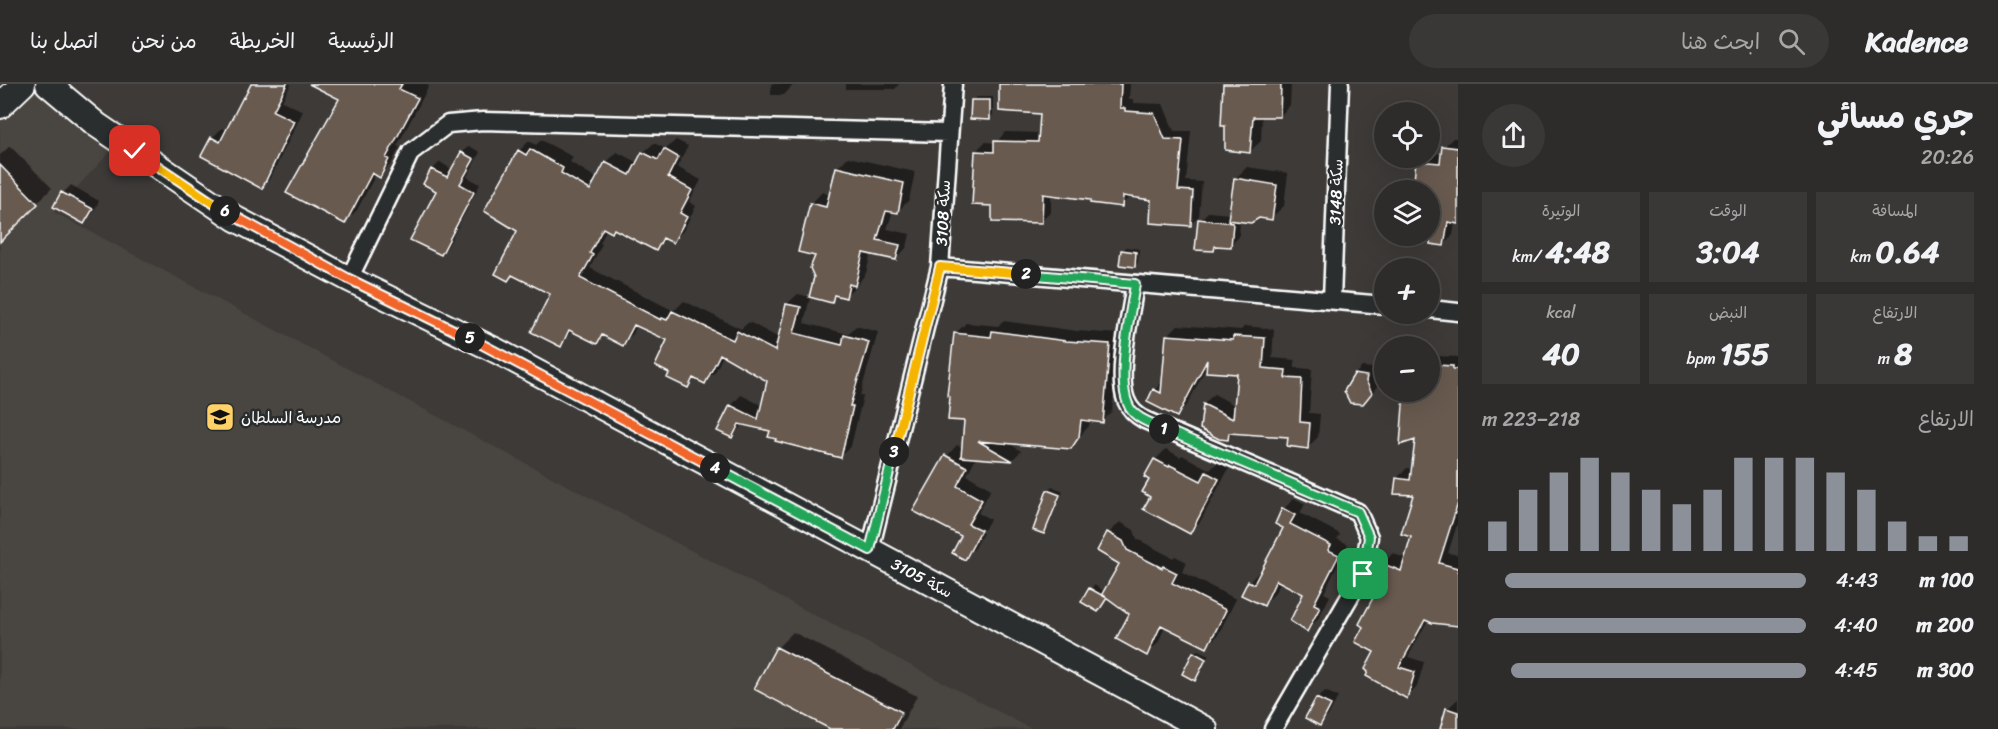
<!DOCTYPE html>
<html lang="ar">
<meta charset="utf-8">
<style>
:root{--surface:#2e2c2a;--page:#3a3836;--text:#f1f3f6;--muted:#a7a7a8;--line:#494847;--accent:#8c9099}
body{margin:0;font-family:Sriracha,"Playpen Sans Arabic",sans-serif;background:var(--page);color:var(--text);direction:rtl;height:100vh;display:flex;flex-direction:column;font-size:22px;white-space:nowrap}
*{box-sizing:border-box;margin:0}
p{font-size:20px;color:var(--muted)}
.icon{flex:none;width:33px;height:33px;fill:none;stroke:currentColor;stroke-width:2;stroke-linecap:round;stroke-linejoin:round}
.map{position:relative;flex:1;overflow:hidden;direction:ltr}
.details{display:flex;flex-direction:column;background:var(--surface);width:540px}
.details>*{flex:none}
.controls{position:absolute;left:1374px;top:18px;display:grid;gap:12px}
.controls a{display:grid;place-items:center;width:66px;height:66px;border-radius:50%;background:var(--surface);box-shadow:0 6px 24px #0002,0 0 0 2px var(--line);font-size:30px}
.pin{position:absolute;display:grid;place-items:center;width:51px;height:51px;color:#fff;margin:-26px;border-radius:12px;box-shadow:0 3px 9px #0006}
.km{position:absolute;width:30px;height:30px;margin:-15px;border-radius:50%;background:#222;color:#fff;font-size:16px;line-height:30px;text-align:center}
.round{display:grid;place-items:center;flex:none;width:63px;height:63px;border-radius:32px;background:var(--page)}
.headline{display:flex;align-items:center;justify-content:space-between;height:102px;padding:0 24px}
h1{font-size:33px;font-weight:700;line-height:45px}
.metrics{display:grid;grid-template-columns:repeat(3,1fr);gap:9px;height:102px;padding:6px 24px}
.metrics div{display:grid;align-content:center;border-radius:0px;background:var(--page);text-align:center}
.metrics b{font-size:30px;font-weight:700}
.metrics small{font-size:16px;font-weight:400}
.metrics p{font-size:16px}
.chart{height:168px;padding:12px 24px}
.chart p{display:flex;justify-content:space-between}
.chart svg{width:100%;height:108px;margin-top:6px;stroke:var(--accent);stroke-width:6}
ul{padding:0 24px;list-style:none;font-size:20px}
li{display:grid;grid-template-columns:96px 72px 1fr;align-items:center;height:45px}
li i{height:15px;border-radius:8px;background:var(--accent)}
header{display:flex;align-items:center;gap:36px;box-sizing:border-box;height:84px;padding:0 30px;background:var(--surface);border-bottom:2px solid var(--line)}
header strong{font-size:28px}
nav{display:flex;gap:33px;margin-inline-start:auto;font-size:21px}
.search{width:420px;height:54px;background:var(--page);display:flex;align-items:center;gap:15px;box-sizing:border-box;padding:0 21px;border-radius:33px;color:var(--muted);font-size:22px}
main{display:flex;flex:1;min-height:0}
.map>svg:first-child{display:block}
.built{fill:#4a443f}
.shadow{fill:#0007}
.building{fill:#685a4f;stroke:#fff;stroke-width:1.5}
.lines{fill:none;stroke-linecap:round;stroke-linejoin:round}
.street-casing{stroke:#fff;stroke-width:21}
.secondary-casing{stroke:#fff;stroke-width:28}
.street{stroke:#2a2d2e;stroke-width:16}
.secondary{stroke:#2a2d2e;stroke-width:24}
.split-1-casing{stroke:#fff;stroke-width:12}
.split-2-casing{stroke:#fff;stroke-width:12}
.split-3-casing{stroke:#fff;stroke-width:12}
.split-4-casing{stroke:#fff;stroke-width:12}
.split-5-casing{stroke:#fff;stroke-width:12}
.split-6-casing{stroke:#fff;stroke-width:12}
.split-7-casing{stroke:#fff;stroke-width:12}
.split-1{stroke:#22a559;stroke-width:8}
.split-2{stroke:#22a559;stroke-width:8}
.split-3{stroke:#f5b400;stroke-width:8}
.split-4{stroke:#22a559;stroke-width:8}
.split-5{stroke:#f0652b;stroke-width:8}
.split-6{stroke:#f0652b;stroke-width:8}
.split-7{stroke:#f5b400;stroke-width:8}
.labels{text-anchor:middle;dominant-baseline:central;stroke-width:5;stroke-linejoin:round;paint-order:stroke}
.street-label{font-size:16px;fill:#fff;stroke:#2a2d2e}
.poi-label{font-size:16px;fill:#fff;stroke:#2a2d2e;text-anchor:start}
</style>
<header>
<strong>Kadence</strong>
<div class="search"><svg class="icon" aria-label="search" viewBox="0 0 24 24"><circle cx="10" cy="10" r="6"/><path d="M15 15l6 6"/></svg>ابحث هنا</div>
<nav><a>الرئيسية</a><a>الخريطة</a><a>من نحن</a><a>اتصل بنا</a></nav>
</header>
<main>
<section class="details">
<div class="headline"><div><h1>جري مسائي</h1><p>20:26</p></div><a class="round"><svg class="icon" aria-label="share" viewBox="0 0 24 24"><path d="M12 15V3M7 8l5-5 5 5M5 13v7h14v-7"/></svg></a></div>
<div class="metrics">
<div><p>المسافة</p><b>0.64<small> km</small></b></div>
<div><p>الوقت</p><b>3:04</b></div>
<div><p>الوتيرة</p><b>4:48<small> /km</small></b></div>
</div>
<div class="metrics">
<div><p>الارتفاع</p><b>8<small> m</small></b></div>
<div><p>النبض</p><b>155<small> bpm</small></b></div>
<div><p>kcal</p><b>40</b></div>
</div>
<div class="chart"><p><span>الارتفاع</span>218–223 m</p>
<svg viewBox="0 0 160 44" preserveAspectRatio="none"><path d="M5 44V32M15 44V19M25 44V12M35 44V6M45 44V12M55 44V19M65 44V25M75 44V19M85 44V6M95 44V6M105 44V6M115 44V12M125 44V19M135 44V32M145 44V38M155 44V38"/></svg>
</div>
<ul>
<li><b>100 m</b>4:43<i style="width:93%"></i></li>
<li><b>200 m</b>4:40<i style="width:98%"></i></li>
<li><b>300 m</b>4:45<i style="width:91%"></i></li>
</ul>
</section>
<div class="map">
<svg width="1458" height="645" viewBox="0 0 1458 645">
<rect width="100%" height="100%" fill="#3d3a38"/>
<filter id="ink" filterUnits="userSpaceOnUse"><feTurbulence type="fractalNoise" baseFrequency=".0167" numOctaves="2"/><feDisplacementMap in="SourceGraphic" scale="12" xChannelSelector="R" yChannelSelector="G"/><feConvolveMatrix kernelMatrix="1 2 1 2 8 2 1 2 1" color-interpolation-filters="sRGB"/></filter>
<g filter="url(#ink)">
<path class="built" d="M23 0H48L113 65 54 128 574 405 1032 645H0V22Z"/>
<path class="shadow" d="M251 0H291L282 17 303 27 271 93 261 103 212 54 222 44 228 47Z
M312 0H425L429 2 397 62 400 63 391 80 379 92 376 90 357 126 345 138 341 14Z
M771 0H794L784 11H771Z
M846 0H899L895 5H846Z
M1001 0H1130L1129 15H1133V19L1163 20 1174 47H1191L1186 97 1202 98 1199 132 1190 141 1153 114 1131 112 1121 121 1092 114 1051 109V128L1041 137 993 120 976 67 985 58 996 59 1005 48 1040 49 1041 28Z
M1224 0H1291L1290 21 1280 32 1262 31 1261 57 1250 67Z
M977 13H993V31L989 34 973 16Z
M1453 54H1458V138H1455L1453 151 1444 160 1423 158 1424 152H1430V106H1403V101L1412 92 1416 93 1418 78 1422 74H1430V69L1443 70 1444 63Z
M541 56 573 73 570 78 598 95 606 79 617 68 638 79 643 69 654 59 666 65 676 56 688 62 677 83 701 96 689 118 696 122 683 147 673 157 666 154 656 165 615 143 607 144 600 159 602 160 590 184 672 226 676 225 684 217 741 245 749 238 779 254 787 220 798 210 810 213 804 239 848 250 856 242 878 248 860 311 863 312 851 362 840 373 771 346 744 339 732 352 731 322 741 311 763 322 769 296 724 270 715 288 705 298 696 294 688 302 669 256 637 241 633 250 622 260 604 251 596 258 573 246 560 261 552 210 513 190 508 196 519 146V67L529 57 536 61Z
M10 62 52 104 0 156V71Z
M469 62 480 68 467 93 480 100 448 162 441 170 438 107 432 86 440 78 453 86 462 69Z
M848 73 915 88 909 116 898 127H893L887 145 910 150 907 163 896 175 871 169 866 189 857 201 845 212 838 210 831 217 815 193 817 170 811 120 822 108 830 111 837 84Z
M1247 83 1288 89 1284 122 1271 134 1259 133 1240 136 1239 153 1230 161 1219 160 1213 166 1200 136 1208 128 1230 130 1235 95Z
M71 101 99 117 92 130 84 138 63 109Z
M1126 163 1139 165 1138 178 1135 182 1123 167Z
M1003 237 1077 247 1119 250 1112 327 1102 338 1090 336 1089 342 1070 363 1007 358 1021 367 1012 376 976 373 967 391 991 405 978 429 990 435 984 446 970 439V443L983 449 975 464 964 474 963 451 947 372 957 361 964 365 966 336 956 249 966 239 998 242Z
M1178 241 1241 246 1245 242 1274 245 1272 274 1295 276V284L1312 285 1309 329 1320 330 1318 353 1308 363 1289 351 1234 348 1227 355 1202 345 1204 320 1214 310 1236 322 1238 289 1205 286 1187 321 1176 331 1149 317 1155 306 1163 297 1168 251Z
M1434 272 1458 273V438L1448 469 1458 471V540L1428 536 1408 573 1424 578 1417 603 1407 613 1376 567V511L1382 495 1377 493 1383 480 1393 469 1406 475 1413 452 1415 410 1397 394 1407 384 1413 385 1416 354 1402 359 1405 308H1430V277Z
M1362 283 1374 284 1373 288 1379 301 1371 311 1355 290Z
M1166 365 1180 373 1182 371 1210 386 1218 378 1229 384 1200 438 1190 448 1152 412 1151 395 1155 376Z
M1052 403 1063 407 1047 445 1044 448 1048 407Z
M1294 414 1305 420 1300 429 1340 450 1337 455 1348 460 1324 509 1330 512 1318 535 1307 546 1305 509 1281 497 1274 510 1264 521 1249 498 1260 487 1262 488 1285 443 1277 439 1284 425Z
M1120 438 1134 446 1137 455 1173 474 1175 472 1187 478 1182 488 1236 515 1218 551 1207 562 1165 542 1158 559 1147 570 1131 529 1108 512 1098 526 1091 505 1094 501 1105 508 1121 480 1109 449Z
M793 548 917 612 899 645H833L777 564Z
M1198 566 1209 571 1194 595V569Z
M1325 607 1338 613 1328 632 1320 640 1317 615Z
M1458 615V645H1441L1447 625Z"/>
<path class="building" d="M251 0H287L273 27 294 37 262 105 201 72 211 53 220 58 243 13 244 14Z
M309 0H402L399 5 418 14 386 74 389 75 380 94 372 89 345 140 286 109 339 15Z
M999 0H1121L1120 24H1125V27L1154 29 1165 55 1183 56 1178 106 1193 107 1191 142 1150 139 1151 116 1123 112 1122 123 1090 119V116L1043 110 1042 139 992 138V122L972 121 975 67 994 68V57L1038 58 1040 30 999 27Z
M1223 0H1281L1280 33H1253L1250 69 1225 66V42H1221Z
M971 16H990V36L970 35Z
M1442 62 1458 64V140L1448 138 1444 162 1430 160V106H1413L1416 77 1440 79Z
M530 65 563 84 561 89 590 106 605 78 630 91 642 68 658 76 664 65 678 73 668 93 692 106 680 129 687 133 673 159 663 154 656 167 614 145 612 149 603 144 590 169 593 171 580 194 661 236 662 234 667 236 672 227 733 256 737 247 775 267 786 220 801 223 794 249 842 261 844 251 869 258 850 322H853L841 374 775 357 776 355 768 353 770 347 739 340 732 354 717 347 730 321 758 335 767 297 720 270 705 300 693 294 688 304 667 294 669 289 655 282 667 256 634 241 623 262 602 251 597 260 569 246 561 263 531 248 550 210 512 191 508 197 495 190 517 147 484 127 518 66 526 71Z
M461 68 474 75 460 100 474 108 441 171 410 156 436 107 423 100 431 85 447 93Z
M0 81 38 120 0 158Z
M836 83 904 99 898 129 886 127 877 156 900 161 896 176 863 169 855 202 849 200 846 214 834 211 832 219 809 213 814 193 810 184 815 172 798 168 810 119 826 123Z
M1234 94 1277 101 1272 136 1259 134 1251 139 1228 136Z
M61 108 93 125 84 140 53 123Z
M1198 135 1233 139 1231 163 1215 162 1214 167 1195 166Z
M1121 166 1136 168 1135 183 1119 181Z
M992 247 1066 257 1110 260 1103 339 1081 336 1079 353 1071 365 978 357 1013 377 961 373 964 337 948 336 950 313 947 312 954 249 991 253Z
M1166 251 1233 256V252L1265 254 1263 284 1286 286 1285 294 1302 295 1300 338 1310 339 1308 365 1287 362 1288 353 1229 349 1228 356 1219 355 1200 345 1203 320 1233 335 1237 290 1206 288 1207 276 1177 333 1147 318 1153 305 1161 309Z
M1436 281 1453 282V285H1458V419L1439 479 1458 484V542L1432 539 1425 536 1399 583 1415 588 1407 615 1366 592 1368 588 1365 585 1374 568 1355 558 1363 543 1359 540 1374 512 1372 511 1380 496 1375 493 1381 479 1401 487 1411 453 1401 450 1413 411 1394 410 1396 394 1410 396 1415 356 1400 361 1404 308H1430V282L1436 283Z
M1354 290 1367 292 1366 297 1372 309 1363 320 1350 319 1344 307Z
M945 371 967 383 957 402 982 416 968 440 981 446 965 476 952 469 961 452 913 427Z
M1154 375 1169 383 1170 381 1201 397 1206 388 1219 395 1190 450 1143 425 1150 413 1142 408 1149 396 1144 393Z
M1047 406 1060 411 1044 450 1033 446Z
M1282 424 1295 431 1290 440 1331 461 1328 466 1339 471 1314 520 1320 523 1307 548 1290 537 1303 510 1276 496 1264 522 1241 511 1248 497 1254 500 1283 444 1275 440Z
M1107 448 1123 457 1127 466 1162 484 1163 482 1177 489 1172 499 1226 526 1207 564 1161 541 1147 572 1116 555 1129 530 1102 510 1119 480 1097 467Z
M1089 504 1107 514 1098 528 1081 518Z
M776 563 902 628 893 645H830L754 605Z
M1193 568 1206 575 1195 597 1182 590Z
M1316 614 1331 621 1320 642 1305 634Z
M1446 624 1458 628V645H1440Z"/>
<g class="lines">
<g class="street-casing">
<path id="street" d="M940 183 1384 221
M349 195 411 68 448 40 483 37 948 49
M1135 200C1131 230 1116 289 1126 316 1130 326 1136 331 1145 336L1358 428 1369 453 1363 490 1273 645
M1332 216 1340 0
M1430 225 1458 228
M870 466 940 183 953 0"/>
</g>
<g class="secondary-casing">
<path id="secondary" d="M48 0 97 41 236 135 349 195 497 267 1205 645
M0 22 23 0"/>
</g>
<use href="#street" class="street"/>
<use href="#secondary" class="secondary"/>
</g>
</g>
<g class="lines" filter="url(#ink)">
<g class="split-1-casing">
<path id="split-1" d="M1164 345 1358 428 1369 453 1363 490"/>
</g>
<g class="split-2-casing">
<path id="split-2" d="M1026 190 1135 200C1131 229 1113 303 1132 327 1139 336 1154 340 1164 345"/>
</g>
<g class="split-3-casing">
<path id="split-3" d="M894 368 940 183 1026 190"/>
</g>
<g class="split-4-casing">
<path id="split-4" d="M715 384 870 466 894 368"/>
</g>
<g class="split-5-casing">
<path id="split-5" d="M470 254 715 384"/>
</g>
<g class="split-6-casing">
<path id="split-6" d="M225 127 349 195 470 254"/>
</g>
<g class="split-7-casing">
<path id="split-7" d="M135 67 225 127"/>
</g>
<use href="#split-1" class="split-1"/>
<use href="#split-2" class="split-2"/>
<use href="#split-3" class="split-3"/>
<use href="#split-4" class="split-4"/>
<use href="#split-5" class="split-5"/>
<use href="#split-6" class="split-6"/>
<use href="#split-7" class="split-7"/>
</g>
<defs>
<g id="school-square" transform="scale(1.5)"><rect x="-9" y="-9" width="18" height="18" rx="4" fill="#ffd166" stroke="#2a2d2e"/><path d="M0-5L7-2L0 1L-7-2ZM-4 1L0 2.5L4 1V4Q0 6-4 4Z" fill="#111"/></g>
</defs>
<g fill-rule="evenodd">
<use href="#school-square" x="220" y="333"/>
</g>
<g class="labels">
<g class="street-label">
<text transform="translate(1336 108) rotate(-88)">سكة 3148</text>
<text transform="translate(943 129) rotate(-87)">سكة 3108</text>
<text transform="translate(922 494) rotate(28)">سكة 3105</text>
</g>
<g class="poi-label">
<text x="241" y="333">مدرسة السلطان</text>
</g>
</g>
</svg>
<div class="controls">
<a><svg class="icon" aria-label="locate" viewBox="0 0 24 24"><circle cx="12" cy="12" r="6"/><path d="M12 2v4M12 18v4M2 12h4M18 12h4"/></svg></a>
<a><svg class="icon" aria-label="layers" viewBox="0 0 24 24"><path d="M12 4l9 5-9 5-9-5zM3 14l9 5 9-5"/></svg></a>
<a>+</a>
<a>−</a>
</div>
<div class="pin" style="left:1363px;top:490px;background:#1e9e55"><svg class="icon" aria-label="arrive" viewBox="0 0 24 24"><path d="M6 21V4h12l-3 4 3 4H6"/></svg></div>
<div class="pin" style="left:135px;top:67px;background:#d93025"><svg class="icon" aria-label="check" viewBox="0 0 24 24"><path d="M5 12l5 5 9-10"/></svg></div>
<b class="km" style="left:1164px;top:345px">1</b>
<b class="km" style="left:1026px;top:190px">2</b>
<b class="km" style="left:894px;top:368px">3</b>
<b class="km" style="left:715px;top:384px">4</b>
<b class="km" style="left:470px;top:254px">5</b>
<b class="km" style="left:225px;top:127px">6</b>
</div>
</main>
